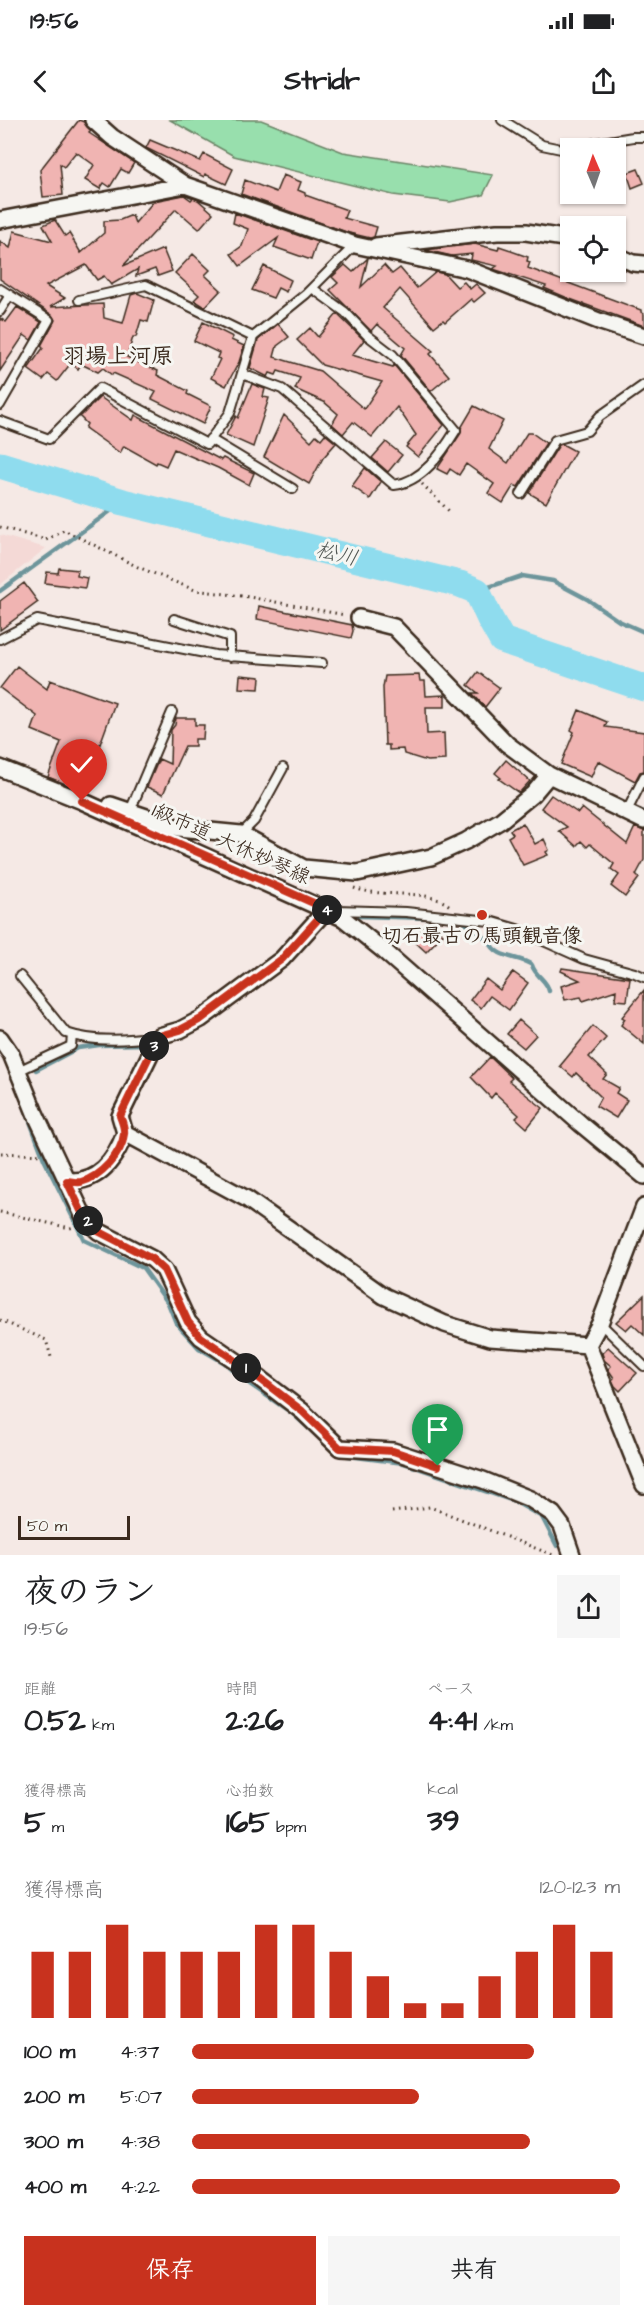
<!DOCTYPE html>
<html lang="ja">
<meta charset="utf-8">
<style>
:root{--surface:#fff;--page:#f6f6f6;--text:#202124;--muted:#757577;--accent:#c8321e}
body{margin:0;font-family:"Architects Daughter","Klee One",sans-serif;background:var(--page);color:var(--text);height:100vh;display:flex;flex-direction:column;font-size:22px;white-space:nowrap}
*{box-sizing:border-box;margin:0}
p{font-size:20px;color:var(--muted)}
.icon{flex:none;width:33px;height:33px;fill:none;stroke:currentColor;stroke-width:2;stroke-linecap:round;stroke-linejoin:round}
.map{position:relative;height:1435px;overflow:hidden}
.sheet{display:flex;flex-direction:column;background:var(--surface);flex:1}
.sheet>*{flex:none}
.needle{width:39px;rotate:358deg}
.controls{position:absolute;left:560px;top:18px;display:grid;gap:12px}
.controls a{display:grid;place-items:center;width:66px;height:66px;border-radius:0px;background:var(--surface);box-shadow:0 2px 4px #0004;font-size:30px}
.scale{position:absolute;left:18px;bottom:15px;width:112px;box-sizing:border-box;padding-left:6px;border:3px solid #3b2a1e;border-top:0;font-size:16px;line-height:21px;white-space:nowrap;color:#3b2a1e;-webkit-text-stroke:4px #f6f6f2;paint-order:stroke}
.pin{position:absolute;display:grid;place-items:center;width:51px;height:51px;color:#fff;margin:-62px -26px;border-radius:50% 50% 50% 0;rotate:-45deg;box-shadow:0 0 6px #0007}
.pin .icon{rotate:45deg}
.km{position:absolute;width:30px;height:30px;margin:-15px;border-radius:50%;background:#222;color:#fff;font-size:16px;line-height:30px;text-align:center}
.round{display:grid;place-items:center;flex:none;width:63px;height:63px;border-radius:0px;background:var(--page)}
.head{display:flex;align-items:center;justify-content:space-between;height:102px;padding:0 24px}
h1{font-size:33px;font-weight:800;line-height:45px}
.figures{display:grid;grid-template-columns:repeat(3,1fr);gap:9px;height:102px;padding:6px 24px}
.figures div{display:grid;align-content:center}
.figures b{font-size:30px;font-weight:800}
.figures small{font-size:16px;font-weight:400}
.figures p{font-size:16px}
.chart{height:168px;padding:12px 24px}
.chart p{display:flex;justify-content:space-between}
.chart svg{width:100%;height:108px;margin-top:6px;stroke:var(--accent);stroke-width:6}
.cta{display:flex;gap:12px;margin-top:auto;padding:12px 24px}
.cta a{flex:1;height:69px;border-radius:0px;background:var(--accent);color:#fff;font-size:24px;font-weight:800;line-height:69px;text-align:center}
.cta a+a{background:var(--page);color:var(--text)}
ul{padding:0 24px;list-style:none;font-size:20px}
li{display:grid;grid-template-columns:96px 72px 1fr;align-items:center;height:45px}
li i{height:15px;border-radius:8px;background:var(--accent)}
.status{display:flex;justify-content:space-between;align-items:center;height:42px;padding:0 30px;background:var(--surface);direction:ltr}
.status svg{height:16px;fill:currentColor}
header{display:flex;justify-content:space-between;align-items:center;height:78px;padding:0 24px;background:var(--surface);font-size:27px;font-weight:800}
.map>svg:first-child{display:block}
.built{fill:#f4d9d6}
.green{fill:#98dfad;stroke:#6a8466;stroke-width:1.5}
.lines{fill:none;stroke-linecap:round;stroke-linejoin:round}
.stream{stroke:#6d959b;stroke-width:4.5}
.river{stroke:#8fdcee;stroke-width:27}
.building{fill:#f0b4b2;stroke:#3b2a1e;stroke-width:1.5}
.lane-casing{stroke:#3b2a1e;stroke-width:12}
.street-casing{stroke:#3b2a1e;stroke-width:20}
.path{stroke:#3b2a1e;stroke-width:3;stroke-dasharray:1.5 4.5;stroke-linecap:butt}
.lane{stroke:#f6f6f2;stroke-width:8}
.street{stroke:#f6f6f2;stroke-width:15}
.route-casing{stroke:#fff;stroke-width:12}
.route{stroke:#c8321e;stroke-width:8}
.poi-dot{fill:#c8321e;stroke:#f6f6f2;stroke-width:2}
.labels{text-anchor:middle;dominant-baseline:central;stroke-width:6;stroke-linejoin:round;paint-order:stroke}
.street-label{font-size:20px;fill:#3b2a1e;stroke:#f6f6f2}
.poi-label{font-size:20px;font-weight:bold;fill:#3b2a1e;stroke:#f6f6f2}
.water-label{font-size:21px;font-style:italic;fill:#505652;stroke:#f6f6f2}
.quarter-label{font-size:22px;font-weight:bold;fill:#3b2a1e;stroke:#f6f6f2}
</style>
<div class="status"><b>19:56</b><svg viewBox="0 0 49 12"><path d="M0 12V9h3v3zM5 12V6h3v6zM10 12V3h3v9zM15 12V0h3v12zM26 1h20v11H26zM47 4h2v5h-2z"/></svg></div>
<header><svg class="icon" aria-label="back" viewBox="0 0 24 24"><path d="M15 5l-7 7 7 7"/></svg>Stridr<svg class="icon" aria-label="share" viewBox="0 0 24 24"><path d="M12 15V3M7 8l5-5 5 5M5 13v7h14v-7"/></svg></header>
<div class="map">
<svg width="644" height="1435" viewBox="0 0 644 1435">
<rect width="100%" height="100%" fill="#f5e9e5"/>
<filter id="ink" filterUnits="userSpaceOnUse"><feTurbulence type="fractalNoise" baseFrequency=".0167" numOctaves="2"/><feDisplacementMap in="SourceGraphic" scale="12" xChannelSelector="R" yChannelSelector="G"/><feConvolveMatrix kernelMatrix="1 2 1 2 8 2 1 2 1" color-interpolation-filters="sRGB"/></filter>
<g filter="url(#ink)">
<path class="built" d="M0 415 46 428 0 465Z"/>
<path class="green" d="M170 0H261L343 32 493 55 483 75 450 82 393 75 234 36Z"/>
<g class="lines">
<path class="stream" d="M0 471 123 382
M477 471 522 456 553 461 587 479 619 501 644 512
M553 649 573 658
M639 690 644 692
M359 796 428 798
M461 800 489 821C497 840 518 835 532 845 535 856 547 860 549 871
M36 950 78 928 99 925 148 924
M22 980 44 1039 84 1120 143 1148 168 1183 176 1203 199 1228 225 1243 244 1260 293 1294 328 1326
M348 1336 404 1343 514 1381 542 1397 557 1426"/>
<path class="river" d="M0 345 123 382 460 464 477 471 490 499 502 520 644 568"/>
</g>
<path class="building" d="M79 0 84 2 91 11 89 13 134 43 128 53 121 49 110 67 104 63 100 69 85 60 94 45 76 32 64 47 60 44 63 75 43 77 40 50Z
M150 20 200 41 204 34 233 49 226 64 205 54 204 57 146 28Z
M638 49 644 63 632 68 627 53Z
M283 55 301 62 298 70 305 73V75L347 90 344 98 377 107 374 117 370 118 349 113 241 74 245 60 276 72Z
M184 75 191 80 193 78 198 80 213 93 199 109 176 89 123 146 163 129 172 151 158 156 155 149 136 156 138 149 111 165 104 156 97 160 86 145 46 166 65 178 50 187 103 184 104 198 123 203 131 175 137 173 154 180 148 202 141 200 136 217H133L127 237 158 251 157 255 188 271 187 274 211 286 203 304 152 279 156 272 113 253 112 255 103 248 98 252 81 244 78 249 71 243 57 261 48 254 43 260 28 249 43 228 41 226 55 200 52 195 0 159V121L10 128 14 111 52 121 43 105 55 100 65 116 69 113 81 133 104 113V101L120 100 132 95 135 103 154 81Z
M235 93 317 122 311 140 274 127 278 118 240 146 231 134 242 126 248 109 233 103Z
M475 124 498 130 499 126 511 130V131L528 137 527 141 530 142 528 148 641 190V192L644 194V206L570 179 544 168 546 166 493 149 497 146 471 140 472 134 452 136 425 130Z
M193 134 210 150 205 155 221 170 205 187 194 180 199 175 175 153Z
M368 138 361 167 384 145 392 154 400 148 417 168 436 152 445 154 457 167 464 162 470 169 476 164 485 173 474 182 471 179 445 202 443 200 434 207 400 169 383 188 433 231 430 234 449 256 431 271 401 235 405 228 377 204 371 211 330 170 338 163 332 157 345 145 353 152Z
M264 146 291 160 286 172 278 168 273 178 252 170Z
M17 187 41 202 31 220 24 215 0 251V198L6 202Z
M337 194 364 220 352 235 393 247 394 245 444 305 418 337 406 327 416 315 397 287 372 317 353 302 343 314 332 304 338 294 324 282 295 269 300 258 278 251 276 255 270 253 268 257 250 248 258 220 278 204 289 217 277 226 274 237 320 251 364 289 382 262 322 245 297 220 310 208 318 217Z
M203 202 233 217 231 220 244 226 239 242 226 266 211 258 220 239 217 238 219 233 194 221Z
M252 264 265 269 263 277 269 278 253 327 226 315 236 296 238 298Z
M100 277 133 300 135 295 221 340 223 338 254 353 249 365 218 348 174 329 166 346 157 342 156 344 124 326 120 333 85 308 87 304 80 297Z
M474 286 503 301 489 329 508 343 527 313H532L546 323 518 367 514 365 503 383 488 373 494 364 466 344 459 355 450 349 447 354 437 349 461 313V308Z
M284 295 311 321 316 315 321 319 325 314 336 323 323 338 309 364 264 337Z
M386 322 402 335 388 352 372 338Z
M562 324 575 331 546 383 529 373 559 325Z
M365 348 381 362 370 379 352 366Z
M59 448 78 450 77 456 87 458 85 468 45 463 47 452 58 453Z
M24 463 38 482 0 510V481Z
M259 486 352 505 353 511 351 518 257 499Z
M17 546 47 569 50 560 115 583 83 671 48 657 61 622 32 610 37 596 0 568Z
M478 552 500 568 485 587 472 573H478L468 565Z
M240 555 260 557 259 569 239 568Z
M419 555 420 561H425L426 576 445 575V587H426L427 614 444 613 445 640 427 641 404 634 403 629 389 630V625H385L383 567 385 556Z
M579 590 607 602 605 607 644 612V651L640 652 635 661 598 641 591 657 561 644 574 612 571 610Z
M176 598H195V605H204L203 619H195V626H185L163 674 147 667 159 639 170 644 171 610 175 605Z
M506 640 530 661 519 673 499 659 501 658 495 653Z
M551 675 578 693 582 688 627 724 635 707 644 711V740L636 755 639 758 625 777 611 766 619 755 611 749 614 744 590 724 587 727 581 721 576 726 559 711 567 707 541 688Z
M523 703 535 724 544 719 549 730 546 732 548 735 523 745 508 717 513 714 510 710Z
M429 801 443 814 426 832 412 819Z
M562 848 630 858 627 881 615 880 616 870 583 881 581 877 565 880 561 866 580 860 561 851Z
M513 852 528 863 509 890 490 876 481 888 470 880 486 859 500 870Z
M644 870V924L621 905 625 899 622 897Z
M519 900 536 915 524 928 507 914Z
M593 906 606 918 589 937 607 954 603 959 619 968 616 973 627 980 616 998 596 986 601 977 576 953 573 957 560 946Z
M490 937 512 958 509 961 543 988 527 1008 516 998 519 995 495 973 491 978 471 957Z
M644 1175V1215L632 1204 626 1210 616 1202Z
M608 1227 637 1253 620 1271 615 1266 612 1260 614 1258 608 1249 611 1246 604 1240 602 1233Z"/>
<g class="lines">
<g class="lane-casing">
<path id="lane" d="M502 0 542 25 561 29 633 17H644
M0 169 49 200 0 285
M79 180 146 165 253 217
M0 191 10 175
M242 254 282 269 394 365C422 362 442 333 456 310L393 235 367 215 345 192 312 168
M0 301 49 319 100 268 207 324 230 293 253 217 306 174 355 125
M210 319 293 369
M521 374 555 320 587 311 600 296 644 265
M174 499 230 517V537
M0 519 37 500 215 535 322 543
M130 691 172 592
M626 693 644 657
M241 714 254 701 283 648
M336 790 406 792 490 801 517 809 584 839 635 853 644 857
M20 856 66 913C95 923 129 920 159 916
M18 951 71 926 72 915
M600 1203 644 1246"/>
</g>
<g class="street-casing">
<path id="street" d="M93 0 112 17 185 65 355 125 467 149 601 202 644 216
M0 100 185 65
M376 126 497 112H526L570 119
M615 135 633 143 644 144
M359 498 394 507 507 624 549 655 644 701
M0 648 82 681 343 798 384 831 581 1004 644 1056
M111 685 179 708 241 714 304 748 357 753 431 737 466 721 500 701 533 674 549 655
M327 789 282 839 201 899 180 910 159 916 120 996 125 1013 247 1079 384 1176 445 1204 490 1218 588 1225
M0 918 11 934 35 993 84 1097 98 1111 152 1139 164 1150 188 1202 201 1217 242 1245 302 1291 340 1328 393 1331 483 1360 530 1379 553 1394 562 1406 572 1435
M67 1061C98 1063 115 1040 125 1013
M588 1225 644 1365
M588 1225 600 1203 644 1087"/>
</g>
<path class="path" d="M422 364 450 392
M0 407 46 420 64 410 138 447 195 470 249 477 345 495
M354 768C384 779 425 767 450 786
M1 1033 41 1035
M0 1092 70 1108 74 1107
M0 1200 46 1220 51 1237
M392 1392 430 1387 553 1435"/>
<use href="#lane" class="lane"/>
<use href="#street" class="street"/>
</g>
</g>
<g class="lines" filter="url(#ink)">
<g class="route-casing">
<path id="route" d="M82 681 327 789 282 839 201 899 180 910 159 916 120 996C122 1001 125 1009 124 1014 122 1034 100 1057 81 1062 77 1063 71 1061 67 1061L84 1097 98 1111 152 1139 164 1150 188 1202 201 1217 242 1245 302 1291 340 1328 393 1331 438 1346"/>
</g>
<use href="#route" class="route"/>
</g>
<circle class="poi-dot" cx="482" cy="795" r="6"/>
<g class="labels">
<g class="street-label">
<text transform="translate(231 724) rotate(24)">1級市道 大休妙琴線</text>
</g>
<g class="poi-label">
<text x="482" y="816">切石最古の馬頭観音像</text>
</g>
<g class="water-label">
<text transform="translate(337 434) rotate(14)">松川</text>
</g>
<g class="quarter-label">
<text x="118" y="236">羽場上河原</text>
</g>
</g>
</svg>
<div class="controls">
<a><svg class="needle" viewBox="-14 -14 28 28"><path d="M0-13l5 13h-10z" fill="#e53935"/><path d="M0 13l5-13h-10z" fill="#757577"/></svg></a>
<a><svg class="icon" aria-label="locate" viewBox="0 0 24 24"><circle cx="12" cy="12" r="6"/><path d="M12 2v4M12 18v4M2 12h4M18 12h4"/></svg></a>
</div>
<div class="scale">50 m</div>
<div class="pin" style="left:438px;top:1346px;background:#1e9e55"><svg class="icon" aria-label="arrive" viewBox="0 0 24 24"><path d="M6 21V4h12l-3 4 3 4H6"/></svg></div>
<div class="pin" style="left:82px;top:681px;background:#d93025"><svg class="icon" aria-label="check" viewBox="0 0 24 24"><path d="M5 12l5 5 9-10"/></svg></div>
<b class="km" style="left:246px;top:1248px">1</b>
<b class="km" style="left:88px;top:1101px">2</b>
<b class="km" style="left:154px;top:926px">3</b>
<b class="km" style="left:327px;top:790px">4</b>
</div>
<section class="sheet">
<div class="head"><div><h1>夜のラン</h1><p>19:56</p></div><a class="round"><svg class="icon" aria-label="share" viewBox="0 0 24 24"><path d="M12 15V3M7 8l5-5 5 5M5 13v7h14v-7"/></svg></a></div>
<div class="figures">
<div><p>距離</p><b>0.52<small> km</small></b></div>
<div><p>時間</p><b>2:26</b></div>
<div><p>ペース</p><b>4:41<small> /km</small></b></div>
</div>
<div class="figures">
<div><p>獲得標高</p><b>5<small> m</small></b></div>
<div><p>心拍数</p><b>165<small> bpm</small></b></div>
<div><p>kcal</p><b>39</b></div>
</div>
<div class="chart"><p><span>獲得標高</span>120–123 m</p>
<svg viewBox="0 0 160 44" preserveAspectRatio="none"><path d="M5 44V17M15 44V17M25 44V6M35 44V17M45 44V17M55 44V17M65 44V6M75 44V6M85 44V17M95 44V27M105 44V38M115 44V38M125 44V27M135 44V17M145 44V6M155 44V17"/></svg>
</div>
<ul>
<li><b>100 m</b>4:37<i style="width:80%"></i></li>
<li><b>200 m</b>5:07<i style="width:53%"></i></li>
<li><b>300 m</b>4:38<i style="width:79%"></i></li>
<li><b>400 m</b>4:22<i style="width:100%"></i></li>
</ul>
<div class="cta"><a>保存</a><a>共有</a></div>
</section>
